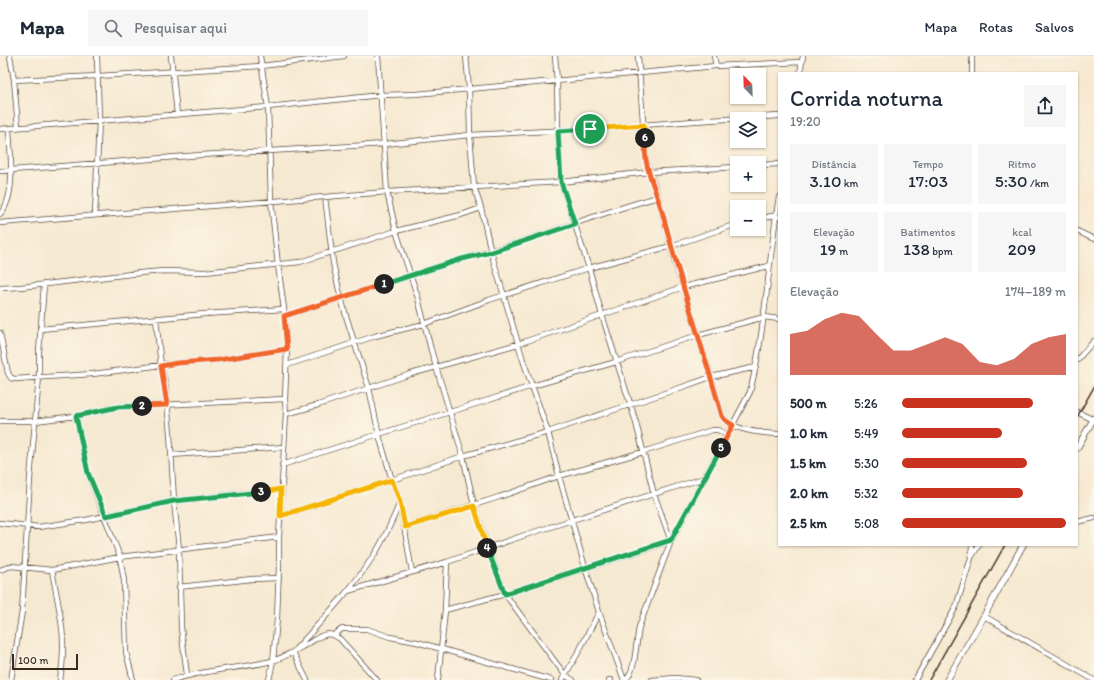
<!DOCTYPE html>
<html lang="pt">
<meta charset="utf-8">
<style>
:root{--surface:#fff;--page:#f6f6f7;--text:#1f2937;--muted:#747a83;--line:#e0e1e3;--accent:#c8321e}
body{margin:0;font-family:Itim,sans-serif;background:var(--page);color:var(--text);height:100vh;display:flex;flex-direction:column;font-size:15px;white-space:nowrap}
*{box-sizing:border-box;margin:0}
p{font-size:13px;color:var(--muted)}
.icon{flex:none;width:22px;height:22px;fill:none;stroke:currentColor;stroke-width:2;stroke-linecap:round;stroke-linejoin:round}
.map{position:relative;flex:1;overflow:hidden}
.sheet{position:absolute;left:778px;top:16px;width:300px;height:474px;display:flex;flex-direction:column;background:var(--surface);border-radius:0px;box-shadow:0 1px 3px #0004}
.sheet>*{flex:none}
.needle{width:26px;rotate:337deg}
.controls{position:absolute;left:730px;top:12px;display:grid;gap:8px}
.controls a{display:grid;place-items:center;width:36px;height:36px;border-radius:0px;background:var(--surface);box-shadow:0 1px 3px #0004;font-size:20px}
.scale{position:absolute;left:12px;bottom:10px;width:66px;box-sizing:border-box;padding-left:4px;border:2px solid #3b2a1e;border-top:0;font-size:11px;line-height:14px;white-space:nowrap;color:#3b2a1e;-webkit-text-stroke:3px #fcf5e5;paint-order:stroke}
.pin{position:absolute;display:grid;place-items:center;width:34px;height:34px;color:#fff;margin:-17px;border:2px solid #fff;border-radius:50%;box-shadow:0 1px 4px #0007}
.km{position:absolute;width:20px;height:20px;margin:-10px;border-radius:50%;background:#222;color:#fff;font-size:11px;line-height:20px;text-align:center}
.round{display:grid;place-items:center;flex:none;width:42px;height:42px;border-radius:0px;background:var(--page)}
.overview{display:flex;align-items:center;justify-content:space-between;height:68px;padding:0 12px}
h1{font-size:22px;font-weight:600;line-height:30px}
.figures{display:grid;grid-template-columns:repeat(3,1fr);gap:6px;height:68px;padding:4px 12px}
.figures div{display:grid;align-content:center;border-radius:0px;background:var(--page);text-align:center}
.figures b{font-size:17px;font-weight:600}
.figures small{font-size:11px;font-weight:400}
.figures p{font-size:11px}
.chart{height:112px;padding:8px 12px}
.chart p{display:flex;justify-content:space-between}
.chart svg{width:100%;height:72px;margin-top:4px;fill:var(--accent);opacity:.7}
ul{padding:0 12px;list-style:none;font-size:13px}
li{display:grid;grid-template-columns:64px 48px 1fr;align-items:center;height:30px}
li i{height:10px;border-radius:5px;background:var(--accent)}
header{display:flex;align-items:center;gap:24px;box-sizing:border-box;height:56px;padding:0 20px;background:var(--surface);border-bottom:1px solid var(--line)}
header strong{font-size:19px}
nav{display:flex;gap:22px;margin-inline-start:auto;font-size:14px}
.search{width:280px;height:36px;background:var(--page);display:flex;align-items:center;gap:10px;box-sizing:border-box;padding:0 14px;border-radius:0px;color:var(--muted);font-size:15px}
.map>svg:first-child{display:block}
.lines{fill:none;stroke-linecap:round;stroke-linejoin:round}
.minor-casing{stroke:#574739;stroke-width:6}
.tertiary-casing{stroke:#574739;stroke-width:7}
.minor{stroke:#fff;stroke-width:4.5}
.tertiary{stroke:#fff;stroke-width:5.5}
.rail{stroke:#3b2a1e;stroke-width:1.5}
.split-1-casing{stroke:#fff;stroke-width:8}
.split-2-casing{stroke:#fff;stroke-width:8}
.split-3-casing{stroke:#fff;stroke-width:8}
.split-4-casing{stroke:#fff;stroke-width:8}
.split-5-casing{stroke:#fff;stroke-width:8}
.split-6-casing{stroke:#fff;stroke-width:8}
.split-7-casing{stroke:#fff;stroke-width:8}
.split-1{stroke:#22a559;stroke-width:5}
.split-2{stroke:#f0652b;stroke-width:5}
.split-3{stroke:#22a559;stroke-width:5}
.split-4{stroke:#f5b400;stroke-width:5}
.split-5{stroke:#22a559;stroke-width:5}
.split-6{stroke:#f0652b;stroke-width:5}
.split-7{stroke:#f5b400;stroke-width:5}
</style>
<header>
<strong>Mapa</strong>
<div class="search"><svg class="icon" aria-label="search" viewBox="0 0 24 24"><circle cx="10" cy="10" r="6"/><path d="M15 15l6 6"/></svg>Pesquisar aqui</div>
<nav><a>Mapa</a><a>Rotas</a><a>Salvos</a></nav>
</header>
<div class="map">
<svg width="1094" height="624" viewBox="0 0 1094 624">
<rect width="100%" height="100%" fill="#fcf5e5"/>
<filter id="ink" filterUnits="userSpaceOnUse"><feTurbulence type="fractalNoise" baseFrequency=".025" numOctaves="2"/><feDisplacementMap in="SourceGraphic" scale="8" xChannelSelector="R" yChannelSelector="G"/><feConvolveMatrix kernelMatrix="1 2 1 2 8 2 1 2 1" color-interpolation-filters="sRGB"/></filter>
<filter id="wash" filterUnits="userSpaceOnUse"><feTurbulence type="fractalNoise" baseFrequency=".012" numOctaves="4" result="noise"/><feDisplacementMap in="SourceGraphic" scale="16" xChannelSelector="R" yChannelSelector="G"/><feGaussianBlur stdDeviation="0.9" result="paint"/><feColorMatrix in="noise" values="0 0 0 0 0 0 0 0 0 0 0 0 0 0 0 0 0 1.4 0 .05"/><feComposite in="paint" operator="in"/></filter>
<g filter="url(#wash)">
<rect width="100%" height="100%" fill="#f6e9d1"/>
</g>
<g filter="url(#ink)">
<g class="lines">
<g class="minor-casing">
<path id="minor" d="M10 0 14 24 18 71
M171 0 177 58
M260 0 268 51 271 145 278 209 284 253 287 293 285 343 286 358 279 481V509L277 563 273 605 269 624
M378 0 387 136 396 175 418 242 431 294 463 400 474 449 488 492 505 538 565 619 573 624
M466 0 469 32 470 79 474 131 481 152 491 196 523 304 548 376 559 420 585 511 599 556 624 624
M638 0 646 104 658 141 674 203 711 321 722 360C732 375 762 377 779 378
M714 0 716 10
M800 17 803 0
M972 17V0
M14 24 98 20 261 10 344 0
M0 73 268 51 381 39 416 38 716 10 802 6
M759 109 779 108
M0 115 201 99 385 88 470 79 591 73 694 65 779 60
M325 141 333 207 339 234 346 260 369 332 379 379 392 424 400 446 412 516
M0 158C17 140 10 96 9 73
M95 159 99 64 97 0
M759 163 776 159 779 161
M0 167 387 136 561 126 649 116 737 111
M1077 175 1094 183
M0 232 21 231 140 217 163 215 205 216 300 206 396 175 461 159 481 152
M285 260 462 203C528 186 592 159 658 141
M156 263 161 310 165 326 170 377 174 445 179 493 181 572 187 619
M40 273 205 258 284 253
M0 277 8 317 11 322 15 323 93 318 177 307 218 304 287 293
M1077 304 1094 285
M287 309 375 280 424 268 489 244 589 212 671 190 737 168
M1077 356 1094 364
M286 358 318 349 411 318 518 288 683 231 769 210
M76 360 88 417 120 501 124 525 126 596 133 624
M0 365H35L76 360 118 351 285 343
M171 399 284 391
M282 409 363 383 495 342 532 330 616 306 698 279 764 261 779 263
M280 460 392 424 463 400 548 376 671 335 711 321 756 311
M1077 466 1094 462
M0 467 39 471 45 470 86 464 174 445 281 433
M405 471 499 441 559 420 643 396 712 374H718L727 379
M972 500 979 489
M0 514 11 510 52 514 120 501 279 481
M52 514C59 555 68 581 60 624
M179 531 252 523 279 522
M348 535 447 506 528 478 704 422
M445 554 505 538 671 485 654 438 635 363 602 259 589 212 561 126 558 75 557 25 555 0
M984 560 1094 624
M334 579 342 573H367L390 581 417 586 551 624
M11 624 22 555 30 423 39 321V296L44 228
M173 624C205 613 239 613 272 605 284 602 296 594 307 588 320 581 326 573 340 583L377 624
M307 624 293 596C321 565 351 535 374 499 385 483 392 464 400 447
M438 624 445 554 447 506
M562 624 578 597 599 556
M609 624H611
M626 624 631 616 634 606 639 571 671 485 750 336C766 272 768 206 779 141
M652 624 675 622 696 624
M915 624 956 551 971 502 972 489"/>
</g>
<g class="tertiary-casing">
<path id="tertiary" d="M1077 392 1094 362
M947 624 984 560 1023 489"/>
</g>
<use href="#minor" class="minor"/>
<use href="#tertiary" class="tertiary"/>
<path class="rail" d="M1077 361 1094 331
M929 624 1005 489"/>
</g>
</g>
<g class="lines" filter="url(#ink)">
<g class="split-1-casing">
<path id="split-1" d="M384 228 462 203 491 196 575 168 561 126 558 75 590 73"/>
</g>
<g class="split-2-casing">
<path id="split-2" d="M142 350 167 349 161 310 177 307 218 304 287 293 284 260 384 228"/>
</g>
<g class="split-3-casing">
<path id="split-3" d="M142 350 118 351 76 360 88 417 106 460 174 445 261 436"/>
</g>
<g class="split-4-casing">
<path id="split-4" d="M261 436 281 433 280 460 392 424 400 446 405 471 474 450 487 492"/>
</g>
<g class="split-5-casing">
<path id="split-5" d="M487 492 505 538 671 484 721 392"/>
</g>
<g class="split-6-casing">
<path id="split-6" d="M645 82C645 89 645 97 646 104 649 122 658 140 663 159 680 226 703 292 722 360L725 364 733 369 721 392"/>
</g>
<g class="split-7-casing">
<path id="split-7" d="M590 73 644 69 645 82"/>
</g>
<use href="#split-1" class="split-1"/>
<use href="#split-2" class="split-2"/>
<use href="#split-3" class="split-3"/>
<use href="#split-4" class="split-4"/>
<use href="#split-5" class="split-5"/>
<use href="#split-6" class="split-6"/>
<use href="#split-7" class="split-7"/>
</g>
</svg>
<div class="controls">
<a><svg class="needle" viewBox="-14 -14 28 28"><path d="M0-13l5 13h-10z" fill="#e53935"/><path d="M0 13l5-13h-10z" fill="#747a83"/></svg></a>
<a><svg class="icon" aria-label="layers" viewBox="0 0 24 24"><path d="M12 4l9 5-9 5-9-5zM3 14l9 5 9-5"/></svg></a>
<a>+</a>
<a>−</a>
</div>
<div class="scale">100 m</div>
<div class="pin" style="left:590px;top:73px;background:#1e9e55"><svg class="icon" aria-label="arrive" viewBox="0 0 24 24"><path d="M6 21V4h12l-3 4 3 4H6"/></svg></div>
<b class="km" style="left:384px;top:228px">1</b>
<b class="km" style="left:142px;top:350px">2</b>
<b class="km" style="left:261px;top:436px">3</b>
<b class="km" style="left:487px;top:492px">4</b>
<b class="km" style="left:721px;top:392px">5</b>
<b class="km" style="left:645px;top:82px">6</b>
<section class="sheet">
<div class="overview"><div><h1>Corrida noturna</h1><p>19:20</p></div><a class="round"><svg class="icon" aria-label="share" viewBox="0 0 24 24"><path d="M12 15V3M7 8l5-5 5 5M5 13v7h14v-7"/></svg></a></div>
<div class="figures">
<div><p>Distância</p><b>3.10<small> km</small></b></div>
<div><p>Tempo</p><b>17:03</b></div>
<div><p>Ritmo</p><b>5:30<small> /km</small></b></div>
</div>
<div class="figures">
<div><p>Elevação</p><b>19<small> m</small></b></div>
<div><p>Batimentos</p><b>138<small> bpm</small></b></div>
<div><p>kcal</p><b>209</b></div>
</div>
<div class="chart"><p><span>Elevação</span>174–189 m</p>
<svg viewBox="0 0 160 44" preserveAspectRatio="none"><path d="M0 44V19L10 17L20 10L30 6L40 8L50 19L60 29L70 29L80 25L90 21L100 25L110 36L120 38L130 34L140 25L150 21L160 19V44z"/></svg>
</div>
<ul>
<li><b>500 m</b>5:26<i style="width:80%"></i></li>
<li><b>1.0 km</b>5:49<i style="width:61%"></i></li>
<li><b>1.5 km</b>5:30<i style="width:76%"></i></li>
<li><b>2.0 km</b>5:32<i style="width:74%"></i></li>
<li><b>2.5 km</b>5:08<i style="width:100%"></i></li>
</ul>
</section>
</div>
